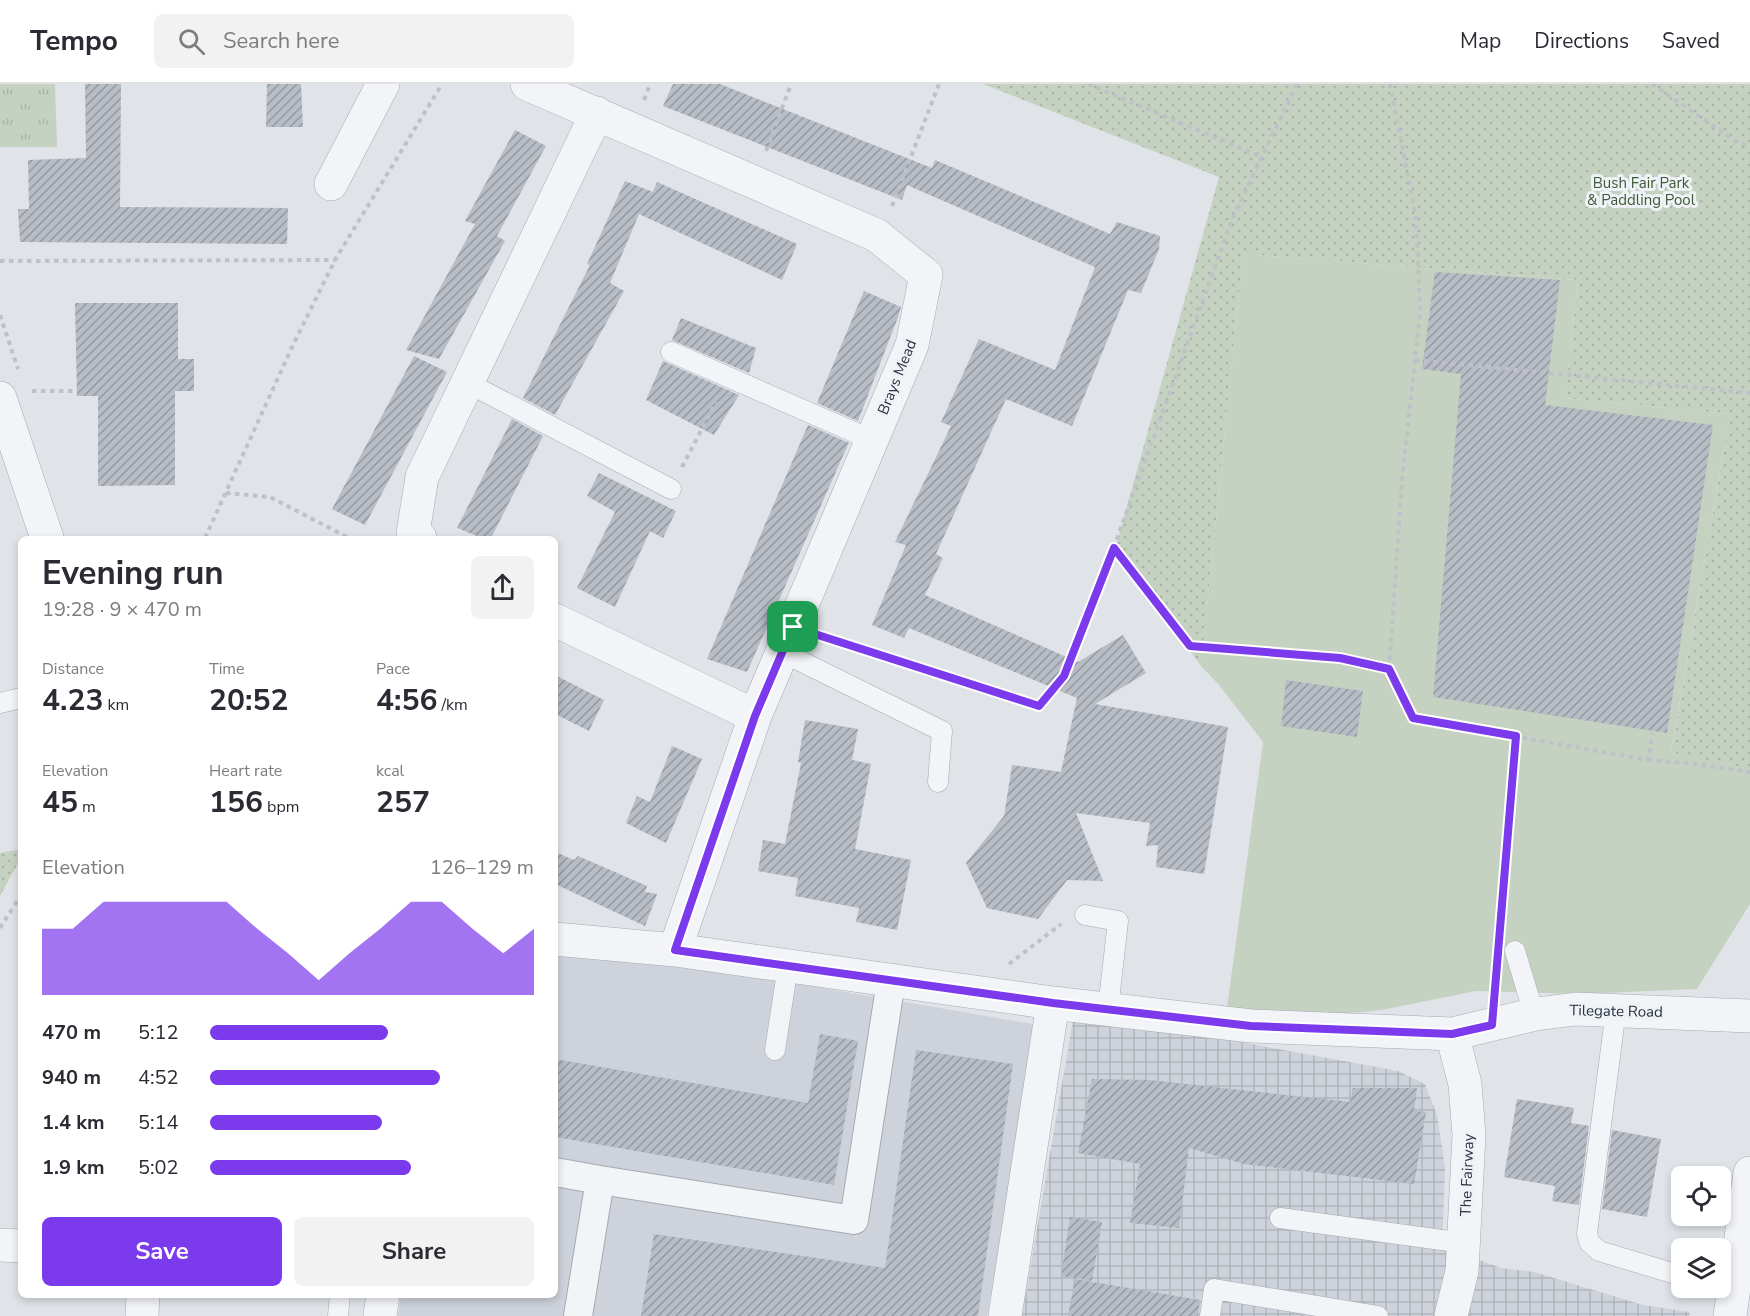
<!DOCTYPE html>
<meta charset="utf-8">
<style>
:root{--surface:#fff;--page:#f2f2f3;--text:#2b2b33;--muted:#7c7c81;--line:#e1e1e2;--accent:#7c3aed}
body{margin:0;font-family:"Nunito Sans",sans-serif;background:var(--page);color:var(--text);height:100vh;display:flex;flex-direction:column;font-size:22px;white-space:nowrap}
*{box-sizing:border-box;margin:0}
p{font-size:20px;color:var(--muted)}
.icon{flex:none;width:33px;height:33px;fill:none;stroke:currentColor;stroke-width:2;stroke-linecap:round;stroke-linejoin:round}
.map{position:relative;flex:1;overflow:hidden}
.sheet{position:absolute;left:18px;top:452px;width:540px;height:762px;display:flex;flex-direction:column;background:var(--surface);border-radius:9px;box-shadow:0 3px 9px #0003}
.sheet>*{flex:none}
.fabs{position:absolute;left:1671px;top:1082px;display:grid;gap:12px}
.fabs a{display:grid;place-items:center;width:60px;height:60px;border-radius:9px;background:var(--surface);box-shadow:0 3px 9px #0003;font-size:30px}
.pin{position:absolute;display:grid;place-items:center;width:51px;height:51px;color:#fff;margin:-26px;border-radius:12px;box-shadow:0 3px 9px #0006}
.round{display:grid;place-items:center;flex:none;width:63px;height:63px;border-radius:9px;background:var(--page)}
.overview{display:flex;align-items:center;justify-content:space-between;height:102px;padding:0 24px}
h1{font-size:33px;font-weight:700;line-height:45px}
.metrics{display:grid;grid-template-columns:repeat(3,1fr);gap:9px;height:102px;padding:6px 24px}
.metrics div{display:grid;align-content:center}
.metrics b{font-size:30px;font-weight:700}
.metrics small{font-size:16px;font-weight:400}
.metrics p{font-size:16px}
.chart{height:168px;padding:12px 24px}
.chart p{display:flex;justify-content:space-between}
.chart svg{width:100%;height:108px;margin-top:6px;fill:var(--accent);opacity:.7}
.action{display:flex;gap:12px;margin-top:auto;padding:12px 24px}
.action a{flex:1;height:69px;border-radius:9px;background:var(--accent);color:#fff;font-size:24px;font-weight:700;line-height:69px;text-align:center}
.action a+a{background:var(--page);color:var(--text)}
ul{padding:0 24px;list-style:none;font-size:20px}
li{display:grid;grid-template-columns:96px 72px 1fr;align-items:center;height:45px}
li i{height:15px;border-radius:8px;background:var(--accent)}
header{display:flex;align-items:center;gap:36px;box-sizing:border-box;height:84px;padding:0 30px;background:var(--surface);border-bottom:2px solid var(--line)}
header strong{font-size:28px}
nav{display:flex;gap:33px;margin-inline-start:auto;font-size:21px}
.search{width:420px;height:54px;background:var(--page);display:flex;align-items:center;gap:15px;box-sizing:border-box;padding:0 21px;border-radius:9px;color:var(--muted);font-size:22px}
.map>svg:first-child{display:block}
.built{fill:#ced2da}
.industrial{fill:url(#industrial-grid)}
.grass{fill:url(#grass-tufts)}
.park{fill:url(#park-dots)}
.garden{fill:#c6d2c1}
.building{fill:url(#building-hatch)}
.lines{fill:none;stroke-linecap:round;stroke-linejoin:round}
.service-casing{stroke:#a5aab2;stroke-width:21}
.pedestrian-casing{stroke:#a5aab2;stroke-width:30}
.minor-casing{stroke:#a5aab2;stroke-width:34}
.tertiary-casing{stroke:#a5aab2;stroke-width:34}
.path{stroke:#bec1c7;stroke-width:4;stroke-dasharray:4.5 4.5;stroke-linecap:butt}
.service{stroke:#f2f4f7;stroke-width:20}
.pedestrian{stroke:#f2f4f7;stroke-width:28}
.minor{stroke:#f2f4f7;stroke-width:33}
.tertiary{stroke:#f2f4f7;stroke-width:33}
.route-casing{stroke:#fff;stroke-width:12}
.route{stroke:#7c3aed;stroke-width:8}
.labels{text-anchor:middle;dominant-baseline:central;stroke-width:6;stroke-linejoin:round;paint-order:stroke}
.park-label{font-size:15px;fill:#3e5a37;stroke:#eff2f6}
.street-label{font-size:15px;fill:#29313f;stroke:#eff2f6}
</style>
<header>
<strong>Tempo</strong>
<div class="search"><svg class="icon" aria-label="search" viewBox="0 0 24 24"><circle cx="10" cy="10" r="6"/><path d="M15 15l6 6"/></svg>Search here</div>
<nav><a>Map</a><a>Directions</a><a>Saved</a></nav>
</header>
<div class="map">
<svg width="1750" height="1232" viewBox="0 0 1750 1232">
<defs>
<pattern id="industrial-grid" width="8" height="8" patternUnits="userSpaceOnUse" patternTransform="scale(1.5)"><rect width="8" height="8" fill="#ced2da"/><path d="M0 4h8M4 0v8" fill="none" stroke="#b1b5bc"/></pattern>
<pattern id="grass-tufts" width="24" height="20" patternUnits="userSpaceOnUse" patternTransform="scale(1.5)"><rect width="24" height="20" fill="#c6d2c1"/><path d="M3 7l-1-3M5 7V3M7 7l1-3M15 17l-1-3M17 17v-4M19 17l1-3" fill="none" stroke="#aab5a7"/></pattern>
<pattern id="park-dots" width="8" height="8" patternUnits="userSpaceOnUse" patternTransform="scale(1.5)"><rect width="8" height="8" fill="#c6d2c1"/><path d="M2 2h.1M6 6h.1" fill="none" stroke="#aab5a7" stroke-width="1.8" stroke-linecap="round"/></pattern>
<pattern id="building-hatch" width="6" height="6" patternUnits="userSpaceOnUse" patternTransform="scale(1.5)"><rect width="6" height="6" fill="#b7bcc5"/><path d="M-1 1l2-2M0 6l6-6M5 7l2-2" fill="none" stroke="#9599a1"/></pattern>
</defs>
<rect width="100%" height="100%" fill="#e0e3e8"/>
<path class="built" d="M555 868 682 880 1039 941 987 1232H398L401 1211 555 1210Z"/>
<path class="industrial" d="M1073 936 1202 951 1398 987 1425 1000 1437 1031 1445 1083 1442 1162 1501 1184 1534 1188 1643 1221 1690 1228 1689 1232H1022Z"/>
<path class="grass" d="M0 0H55L57 63H0Z"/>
<path class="park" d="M983 0H1750V685L1671 669 1730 330 1565 314 1578 196 1243 170 1201 582 1115 465 1219 93Z
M21 765V774L0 812V769Z"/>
<path class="garden" d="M1243 170 1578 196 1565 314 1730 330 1671 668 1750 685V820L1697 905 1579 910 1476 907 1382 926 1308 933 1226 931 1263 658 1219 601 1201 582Z"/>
<path class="building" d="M85 0H121L120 123 288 124 287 160 20 158 18 125H29L28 76 86 74Z
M267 0H301L303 43H266Z
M673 0H720L932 84 935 76 1110 150 1117 138 1160 152 1159 165 1141 209 1128 206 1072 342 1006 315 936 470 943 474 925 511 1078 578 1123 551 1146 589 1095 620 1228 643 1204 790 1156 783 1158 761 1146 762 1150 739 1076 729 1103 797 1067 796 1038 835 987 824 966 779 1004 732 1012 681 1061 688 1077 614 909 544 904 554 872 541 906 461 895 458 951 342 941 338 979 255 1055 286 1095 183 907 101 902 116 663 22Z
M515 46 546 62 497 152 505 157 439 275 406 266 475 140 465 137Z
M625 97 653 108 657 98 797 160 782 196 639 130 610 199 624 207 555 331 523 314 590 181 587 180Z
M1435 188 1560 196 1545 321 1713 341 1667 649 1433 613 1461 290 1422 285Z
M864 207 901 223 898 233 858 337 817 319Z
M75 219H178V275H194V307H175V401L98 402V312H77Z
M681 234 756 264 749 289 672 256Z
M414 272 447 288 365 441 332 425Z
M663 277 739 311 714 351 646 316Z
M512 335 543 352 491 454H482L457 444Z
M808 341 849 359 846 365 747 588 707 575Z
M599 389 676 427 663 454 650 447 615 523 577 504 615 428 587 412Z
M555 591 604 616 589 647 555 630Z
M1286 596 1363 607 1357 653 1281 642Z
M805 636 858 645 852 676 871 680 855 765 911 776 897 846 856 838 859 824 795 812 798 794 758 787 763 756 785 760 801 679 798 678Z
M672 662 702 675 666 759 626 739 637 712 650 718Z
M555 768 574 776 578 772 647 802 645 808 657 810 645 842 555 800Z
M820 950 858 957 834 1101 555 1053V975L808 1019Z
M916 966 1013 980 978 1232H641L654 1150 885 1184Z
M1092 995 1150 996 1350 1018 1353 1004H1417L1414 1027 1426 1028 1414 1100 1244 1080 1189 1064 1179 1144 1130 1139 1140 1080 1078 1069Z
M1517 1015 1574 1024 1571 1039 1589 1042 1579 1121 1552 1117 1555 1102 1504 1093Z
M1612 1046 1661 1055 1647 1133 1602 1125Z
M1070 1133 1102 1138 1092 1197 1061 1192Z
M1075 1195 1200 1216 1198 1232H1068Z"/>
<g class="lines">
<g class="service-casing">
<path id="service" d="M671 268 872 356
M468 299 671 405
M782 568 942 647 938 698
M0 619 21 614
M1085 831 1118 837 1108 925
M1515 867 1534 930
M1616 926 1587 1149 1589 1158 1599 1167 1682 1192
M775 966 788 882
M1280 1134 1464 1159
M338 1232 340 1210
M1210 1232 1214 1205 1378 1232"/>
</g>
<g class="pedestrian-casing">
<path id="pedestrian" d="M555 1088 600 1096 578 1232
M600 1096 854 1136 891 897"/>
</g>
<g class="minor-casing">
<path id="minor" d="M527 0 876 151 926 191 912 261 755 632 675 866
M331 100 383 0
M420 454 413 449 422 393 597 29
M555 536 755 632
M555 855 675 866 1053 919 1251 942 1452 950 1536 930 1576 925 1750 932
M0 1161 21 1162
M380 1232 383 1210
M1005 1232 1053 919
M1451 1232 1462 1187 1469 1051 1465 1000 1452 950"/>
</g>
<g class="tertiary-casing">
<path id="tertiary" d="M0 314 47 454
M142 1232 143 1210
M1730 1232 1750 1089"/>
</g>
<path class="path" d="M1088 0 1262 73
M1297 0 1233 133 1114 463 1189 562 1339 574 1389 585 1413 634 1648 676 1653 649
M1652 0 1735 57 1750 62
M644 16 650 0
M766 67 791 0
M892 122 939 0
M0 177 335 176
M0 231 18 285
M1415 276 1750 309
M32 307H77
M682 383 716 318
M226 409 270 413 349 454
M205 454 293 261 335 176 442 0
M825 554 1039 622 1064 592 1114 463
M1389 585 1402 397 1420 229 1416 133 1390 0
M1648 676 1695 680 1750 688
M0 844 21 811
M1500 846 1516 653
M1009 880 1061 840"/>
<use href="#service" class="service"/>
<use href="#pedestrian" class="pedestrian"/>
<use href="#minor" class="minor"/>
<use href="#tertiary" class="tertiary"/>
</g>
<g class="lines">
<g class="route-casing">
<path id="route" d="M1114 464 1190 562 1340 574 1389 585 1413 634 1516 652 1492 941 1452 950 1251 942 1053 919 675 866 755 632 793 543 1039 622 1064 592Z"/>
</g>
<use href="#route" class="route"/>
</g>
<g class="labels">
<g class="park-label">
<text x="1641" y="99">Bush Fair Park<tspan x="1641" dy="17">&amp; Paddling Pool</tspan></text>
</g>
<g class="street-label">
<text transform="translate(897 293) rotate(-68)">Brays Mead</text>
<text transform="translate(1616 927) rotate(1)">Tilegate Road</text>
<text transform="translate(1467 1091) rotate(-88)">The Fairway</text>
</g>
</g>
</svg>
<div class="fabs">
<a><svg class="icon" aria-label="locate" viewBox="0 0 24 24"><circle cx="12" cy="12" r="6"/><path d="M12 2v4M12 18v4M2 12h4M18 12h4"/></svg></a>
<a><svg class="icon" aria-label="layers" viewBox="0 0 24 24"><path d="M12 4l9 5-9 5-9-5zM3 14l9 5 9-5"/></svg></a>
</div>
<div class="pin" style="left:793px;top:543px;background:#1e9e55"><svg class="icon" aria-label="arrive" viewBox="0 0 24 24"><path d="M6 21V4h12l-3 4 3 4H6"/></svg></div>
<section class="sheet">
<div class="overview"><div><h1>Evening run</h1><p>19:28 · 9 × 470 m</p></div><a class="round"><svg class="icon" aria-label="share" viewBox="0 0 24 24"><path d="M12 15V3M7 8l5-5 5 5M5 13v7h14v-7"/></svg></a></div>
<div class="metrics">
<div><p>Distance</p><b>4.23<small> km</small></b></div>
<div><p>Time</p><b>20:52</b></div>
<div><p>Pace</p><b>4:56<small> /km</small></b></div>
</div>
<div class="metrics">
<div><p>Elevation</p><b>45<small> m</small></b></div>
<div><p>Heart rate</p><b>156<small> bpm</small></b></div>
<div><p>kcal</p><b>257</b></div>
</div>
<div class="chart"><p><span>Elevation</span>126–129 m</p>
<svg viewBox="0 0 160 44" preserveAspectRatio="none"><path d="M0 44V17L10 17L20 6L30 6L40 6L50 6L60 6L70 17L80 27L90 38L100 27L110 17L120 6L130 6L140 17L150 27L160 17V44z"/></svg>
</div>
<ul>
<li><b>470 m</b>5:12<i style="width:55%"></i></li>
<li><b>940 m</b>4:52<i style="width:71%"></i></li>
<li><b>1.4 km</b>5:14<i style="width:53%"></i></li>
<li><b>1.9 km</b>5:02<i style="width:62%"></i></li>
</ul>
<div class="action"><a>Save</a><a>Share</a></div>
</section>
</div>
